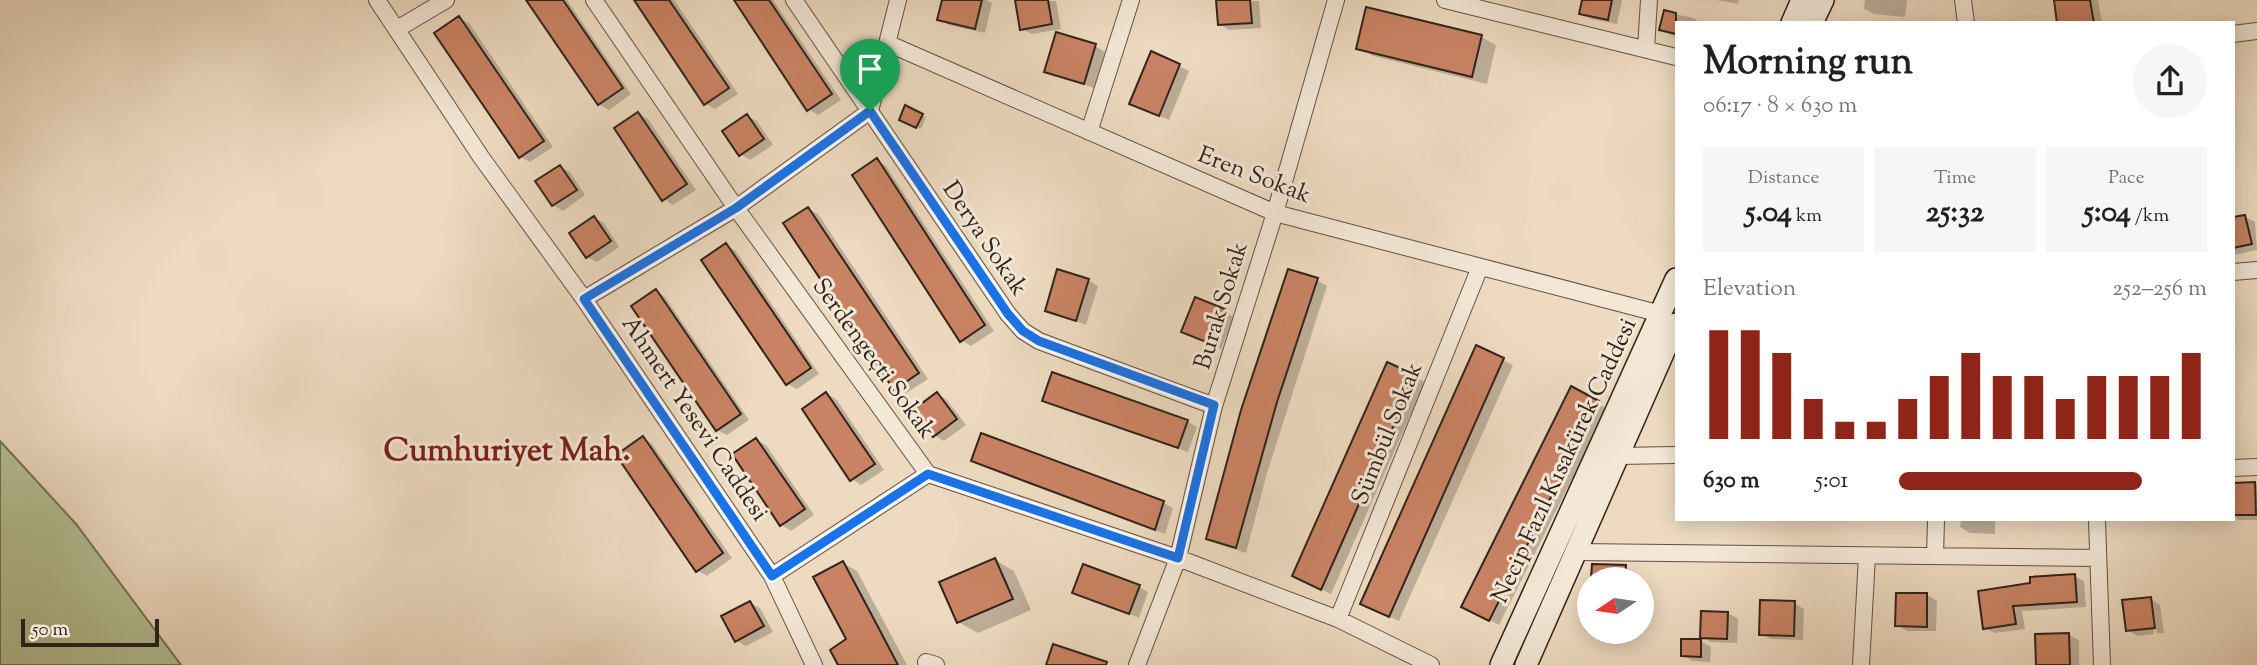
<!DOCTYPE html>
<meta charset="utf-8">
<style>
:root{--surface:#fff;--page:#f6f6f6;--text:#202124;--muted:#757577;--accent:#8f2418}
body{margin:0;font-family:"Sorts Mill Goudy",serif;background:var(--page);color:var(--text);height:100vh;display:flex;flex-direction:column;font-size:26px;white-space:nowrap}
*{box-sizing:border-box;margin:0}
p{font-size:23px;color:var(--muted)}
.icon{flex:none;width:38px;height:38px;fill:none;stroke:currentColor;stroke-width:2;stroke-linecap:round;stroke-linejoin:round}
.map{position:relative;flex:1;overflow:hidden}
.details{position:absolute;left:1675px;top:21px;width:560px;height:500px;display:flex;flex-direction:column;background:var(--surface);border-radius:0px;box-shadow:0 4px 18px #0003}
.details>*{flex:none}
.needle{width:46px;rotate:257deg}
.buttons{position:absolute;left:1577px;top:567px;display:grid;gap:14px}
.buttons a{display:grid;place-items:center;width:77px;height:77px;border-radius:50%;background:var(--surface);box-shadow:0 4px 18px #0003;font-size:35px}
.scale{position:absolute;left:21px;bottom:18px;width:138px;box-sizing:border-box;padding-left:7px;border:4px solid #31241b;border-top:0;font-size:19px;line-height:24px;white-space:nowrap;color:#31241b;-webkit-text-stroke:5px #f3e7d6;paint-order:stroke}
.pin{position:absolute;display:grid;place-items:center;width:60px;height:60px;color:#fff;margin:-72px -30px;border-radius:50% 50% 50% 0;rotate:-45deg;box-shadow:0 0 7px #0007}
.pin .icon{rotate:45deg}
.round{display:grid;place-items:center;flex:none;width:74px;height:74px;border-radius:37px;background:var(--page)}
.headline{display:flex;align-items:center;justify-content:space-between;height:119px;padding:0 28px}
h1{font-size:38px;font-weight:700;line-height:52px}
.figures{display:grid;grid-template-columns:repeat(3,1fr);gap:10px;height:119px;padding:7px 28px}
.figures div{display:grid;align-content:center;border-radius:0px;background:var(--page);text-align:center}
.figures b{font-size:30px;font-weight:700}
.figures small{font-size:19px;font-weight:400}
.figures p{font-size:19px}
.chart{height:196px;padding:14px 28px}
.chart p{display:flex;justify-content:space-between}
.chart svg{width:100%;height:126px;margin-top:7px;stroke:var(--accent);stroke-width:6}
ul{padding:0 28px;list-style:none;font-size:23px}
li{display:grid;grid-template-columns:112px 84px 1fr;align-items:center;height:52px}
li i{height:18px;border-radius:9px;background:var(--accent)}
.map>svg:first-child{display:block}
.green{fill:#b4c095;stroke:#727258;stroke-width:2}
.shadow{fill:#0003}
.building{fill:#c98364;stroke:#31241b;stroke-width:2}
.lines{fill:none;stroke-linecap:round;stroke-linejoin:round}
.street-casing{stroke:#605244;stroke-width:18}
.secondary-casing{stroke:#31241b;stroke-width:24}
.street{stroke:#f3e7d6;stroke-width:16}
.secondary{stroke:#f3e7d6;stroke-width:21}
.route-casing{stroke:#fff;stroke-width:14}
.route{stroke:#1a73e8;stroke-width:9}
.labels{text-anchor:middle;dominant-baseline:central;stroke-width:6;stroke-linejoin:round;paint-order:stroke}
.street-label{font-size:24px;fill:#31241b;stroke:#f3e7d6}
.district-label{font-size:32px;font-weight:bold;fill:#7a1f14;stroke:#f3e7d6}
</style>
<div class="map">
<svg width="2257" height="665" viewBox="0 0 2257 665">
<rect width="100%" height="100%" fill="#eddac0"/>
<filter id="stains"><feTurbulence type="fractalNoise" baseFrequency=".00286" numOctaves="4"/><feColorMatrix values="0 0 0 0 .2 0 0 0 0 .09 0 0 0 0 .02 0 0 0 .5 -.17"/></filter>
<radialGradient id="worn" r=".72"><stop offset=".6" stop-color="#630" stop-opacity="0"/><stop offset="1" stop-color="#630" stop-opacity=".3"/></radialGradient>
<path class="green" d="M0 441 76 524 181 665H0Z"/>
<path class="shadow" d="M529 0H567L631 94 609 110 599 104Z
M636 0H674L738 94 715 109 705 103Z
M735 0H773L841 100 818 115 808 109Z
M944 0H986L992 3 985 33 949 25 939 19Z
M1021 0 1056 1 1061 29 1032 34 1022 29Z
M1218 0 1259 1 1261 28 1229 30 1219 24Z
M1584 0H1622L1617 24 1591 19 1581 13Z
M1716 0H1739L1738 4Z
M1865 0H1907L1905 17 1874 14 1864 9Z
M2056 0H2098L2102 23H2059Z
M1665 12 1693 18 1701 23H1676V36L1671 35 1661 30Z
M459 18 469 23 553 147 530 162 520 157Z
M1481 37 1496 45 1487 84 1373 56 1359 48Z
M1095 46 1105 52 1094 88 1047 71Z
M1152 53 1189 71 1169 120 1141 109Z
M639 114 648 119 696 190 673 205 664 199Z
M922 115 926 117 921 129 905 122Z
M747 116 757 121 773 145 750 160 741 154Z
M877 160 886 166 994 331 971 346 961 340Z
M560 167 570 172 585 195 563 211 553 205Z
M808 209 818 214 928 379 905 394 895 389Z
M2245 217 2255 222 2257 250 2233 255V219Z
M594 218 604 223 619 247 597 262 587 257Z
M726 245 736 251 819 374 797 389 787 384Z
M1088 280 1098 286 1086 325 1047 310Z
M1317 280 1327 286 1267 473 1246 553 1218 544 1208 538Z
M656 291 665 297 749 420 727 435 717 430Z
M1196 299 1234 317 1221 349 1183 332Z
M1476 347 1513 365 1399 621 1371 609Z
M1415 377 1425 382 1331 594 1304 581Z
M1572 389 1607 409 1499 625 1463 606Z
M827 394 836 399 884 470 861 485 852 479Z
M937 394 947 400 966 425 944 441 934 435Z
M1044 400 1187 421 1197 427 1188 452Z
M982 435 1164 503 1173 508 1165 534 983 466 973 460Z
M643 438 652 444 732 558 707 576 697 570Z
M756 440 766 445 814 515 791 531 782 525 734 455Z
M2254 484 2257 485V520H2239L2233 516V485Z
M1961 520H1995V534L1970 533 1960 527Z
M995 560 1014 571 1031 610 978 633 958 622Z
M843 563 857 571 907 665H840L848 640Z
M1594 565 1625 567 1635 572V579H1593Z
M2074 576 2084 581 2086 607 2022 611 2025 629 1995 633 1985 628 1979 592Z
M1139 587 1148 592 1139 618 1074 592Z
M1927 595 1937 601 1936 631H1907L1897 625Z
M2151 599 2160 605 2164 633H2157L2153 603H2150L2154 634 2137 636 2128 630Z
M750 603 760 608 773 632 746 646 737 641Z
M1794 603 1804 609 1803 640 1771 639 1761 634Z
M1728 613 1738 619 1737 643 1711 642 1701 637Z
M2069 635 2079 640V665H2038Z
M1701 641 1711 647 1710 662 1692 661 1683 655Z"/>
<path class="building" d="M526 0H563L623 88 598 105Z
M634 0H669L729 88 704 105Z
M734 0H769L832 94 807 111Z
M942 0H982L975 29 937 20Z
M1015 0H1048L1052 24 1020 30Z
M1216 0H1250L1252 23 1218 25Z
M1582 0H1612L1608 20 1579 14Z
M2054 0H2090L2094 23H2057Z
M1366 7 1482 35 1472 77 1356 49Z
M1664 10 1676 13V34L1659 30Z
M459 16 544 141 519 158 434 33Z
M1056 32 1096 44 1084 84 1044 72Z
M1151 51 1180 64 1159 116 1129 104Z
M905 105 923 114 916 128 899 120Z
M638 112 687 184 662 201 614 128Z
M747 114 764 139 739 156 722 131Z
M877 158 985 325 960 342 852 175Z
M560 165 577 190 552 206 535 181Z
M808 207 919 373 894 390 783 223Z
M2245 215 2252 244 2233 248V217Z
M594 216 611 241 586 258 569 233Z
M726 243 811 368 786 385 701 260Z
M1057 269 1089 279 1076 321 1045 311Z
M1288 269 1318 278 1277 402 1236 548 1206 539 1241 410Z
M656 289 741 414 716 431 631 306Z
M1195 297 1225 309 1211 344 1181 332Z
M1476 345 1504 358 1389 617 1360 604Z
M1387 362 1416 375 1321 590 1292 576Z
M1052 372 1188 420 1178 448 1042 401Z
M1571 386 1599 401 1489 621 1461 607Z
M826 392 875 464 850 481 802 409Z
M937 392 957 419 933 437 913 410Z
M981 433 1164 501 1155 530 971 461Z
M643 436 723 553 696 572 616 455Z
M756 438 805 509 780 526 732 454Z
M2255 482 2256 515H2233V483Z
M995 558 1013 599 957 623 939 582Z
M843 561 877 625 898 665H838L830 650 846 639 813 577Z
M1083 564 1140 585 1129 614 1072 593Z
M1592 564 1626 565 1625 579H1591Z
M2075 574 2077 602 2013 606 2016 624 1983 629 1978 591 2030 583V577Z
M1896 593H1927V627L1895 626Z
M2151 597 2155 628 2126 631 2122 600Z
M1760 600 1795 601 1794 636 1759 635Z
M750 601 764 626 735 642 721 616Z
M1701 611 1728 612 1727 639 1700 638Z
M2069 633 2070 665H2036L2035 634Z
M1681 639H1701V657L1681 656Z
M1053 644 1107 662 1106 665H1046Z"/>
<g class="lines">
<g class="street-casing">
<path id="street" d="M377 0 481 157 584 299 772 576 814 665
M594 0 736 208 928 474 1178 558 1338 619 1431 665
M794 0 1008 314 1023 331 1039 341 1214 406
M1445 0 1676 57
M1963 0 1966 23
M397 29 446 0
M2233 34 2257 31
M887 43 1275 213 1661 314
M1646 49 1649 0
M1089 132 1131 0
M2233 272 2257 270
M584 299 736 208 870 111 898 0
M1618 456 1676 455
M2233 468 2257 467
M2097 520 2102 665
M1576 552 2098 558
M1935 556 1936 520
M772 576 928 474
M1338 619 1480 267
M926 662 936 665
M1137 665 1178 558 1214 406 1275 213 1336 0
M1861 665 1867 556"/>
</g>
<g class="secondary-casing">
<path id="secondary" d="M1792 23 1802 0
M1812 23 1823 0
M1501 665 1676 279
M1526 665 1676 324"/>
</g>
<use href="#street" class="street"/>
<use href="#secondary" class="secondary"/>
</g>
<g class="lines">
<g class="route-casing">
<path id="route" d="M870 111 1008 314 1023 331 1039 341 1214 405 1178 558 928 474 772 576 584 299 736 208Z"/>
</g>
<use href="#route" class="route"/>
</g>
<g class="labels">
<g class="street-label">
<text transform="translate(1254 176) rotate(21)">Eren Sokak</text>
<text transform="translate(984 239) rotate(56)">Derya Sokak</text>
<text transform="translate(1222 306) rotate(-73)">Burak Sokak</text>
<text transform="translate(873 359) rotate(54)">Serdengeçti Sokak</text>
<text transform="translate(694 419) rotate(56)">Ahmert Yesevi Caddesi</text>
<text transform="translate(1388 434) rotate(-68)">Sümbül Sokak</text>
<text transform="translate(1565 461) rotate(-65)">Necip Fazıl Kısakürek Caddesi</text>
</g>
<g class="district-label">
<text x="507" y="452">Cumhuriyet Mah.</text>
</g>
</g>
<rect width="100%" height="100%" filter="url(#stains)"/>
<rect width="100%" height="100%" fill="url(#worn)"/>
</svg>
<div class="buttons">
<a><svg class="needle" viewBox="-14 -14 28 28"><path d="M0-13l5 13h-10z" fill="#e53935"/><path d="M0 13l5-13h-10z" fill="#757577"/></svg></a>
</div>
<div class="scale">50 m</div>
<div class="pin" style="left:870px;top:111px;background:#1e9e55"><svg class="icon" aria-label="arrive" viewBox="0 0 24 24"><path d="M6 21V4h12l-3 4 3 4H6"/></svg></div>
<section class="details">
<div class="headline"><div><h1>Morning run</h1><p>06:17 · 8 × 630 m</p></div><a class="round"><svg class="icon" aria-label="share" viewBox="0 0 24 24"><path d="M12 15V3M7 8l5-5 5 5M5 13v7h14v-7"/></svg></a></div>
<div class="figures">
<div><p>Distance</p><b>5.04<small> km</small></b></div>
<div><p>Time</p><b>25:32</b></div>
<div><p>Pace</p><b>5:04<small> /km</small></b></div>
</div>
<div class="chart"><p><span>Elevation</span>252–256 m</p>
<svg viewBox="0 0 160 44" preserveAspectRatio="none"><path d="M5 44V6M15 44V6M25 44V14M35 44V30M45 44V38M55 44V38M65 44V30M75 44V22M85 44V14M95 44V22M105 44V22M115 44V30M125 44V22M135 44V22M145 44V22M155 44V14"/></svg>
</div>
<ul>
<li><b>630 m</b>5:01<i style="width:79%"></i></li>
</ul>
</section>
</div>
